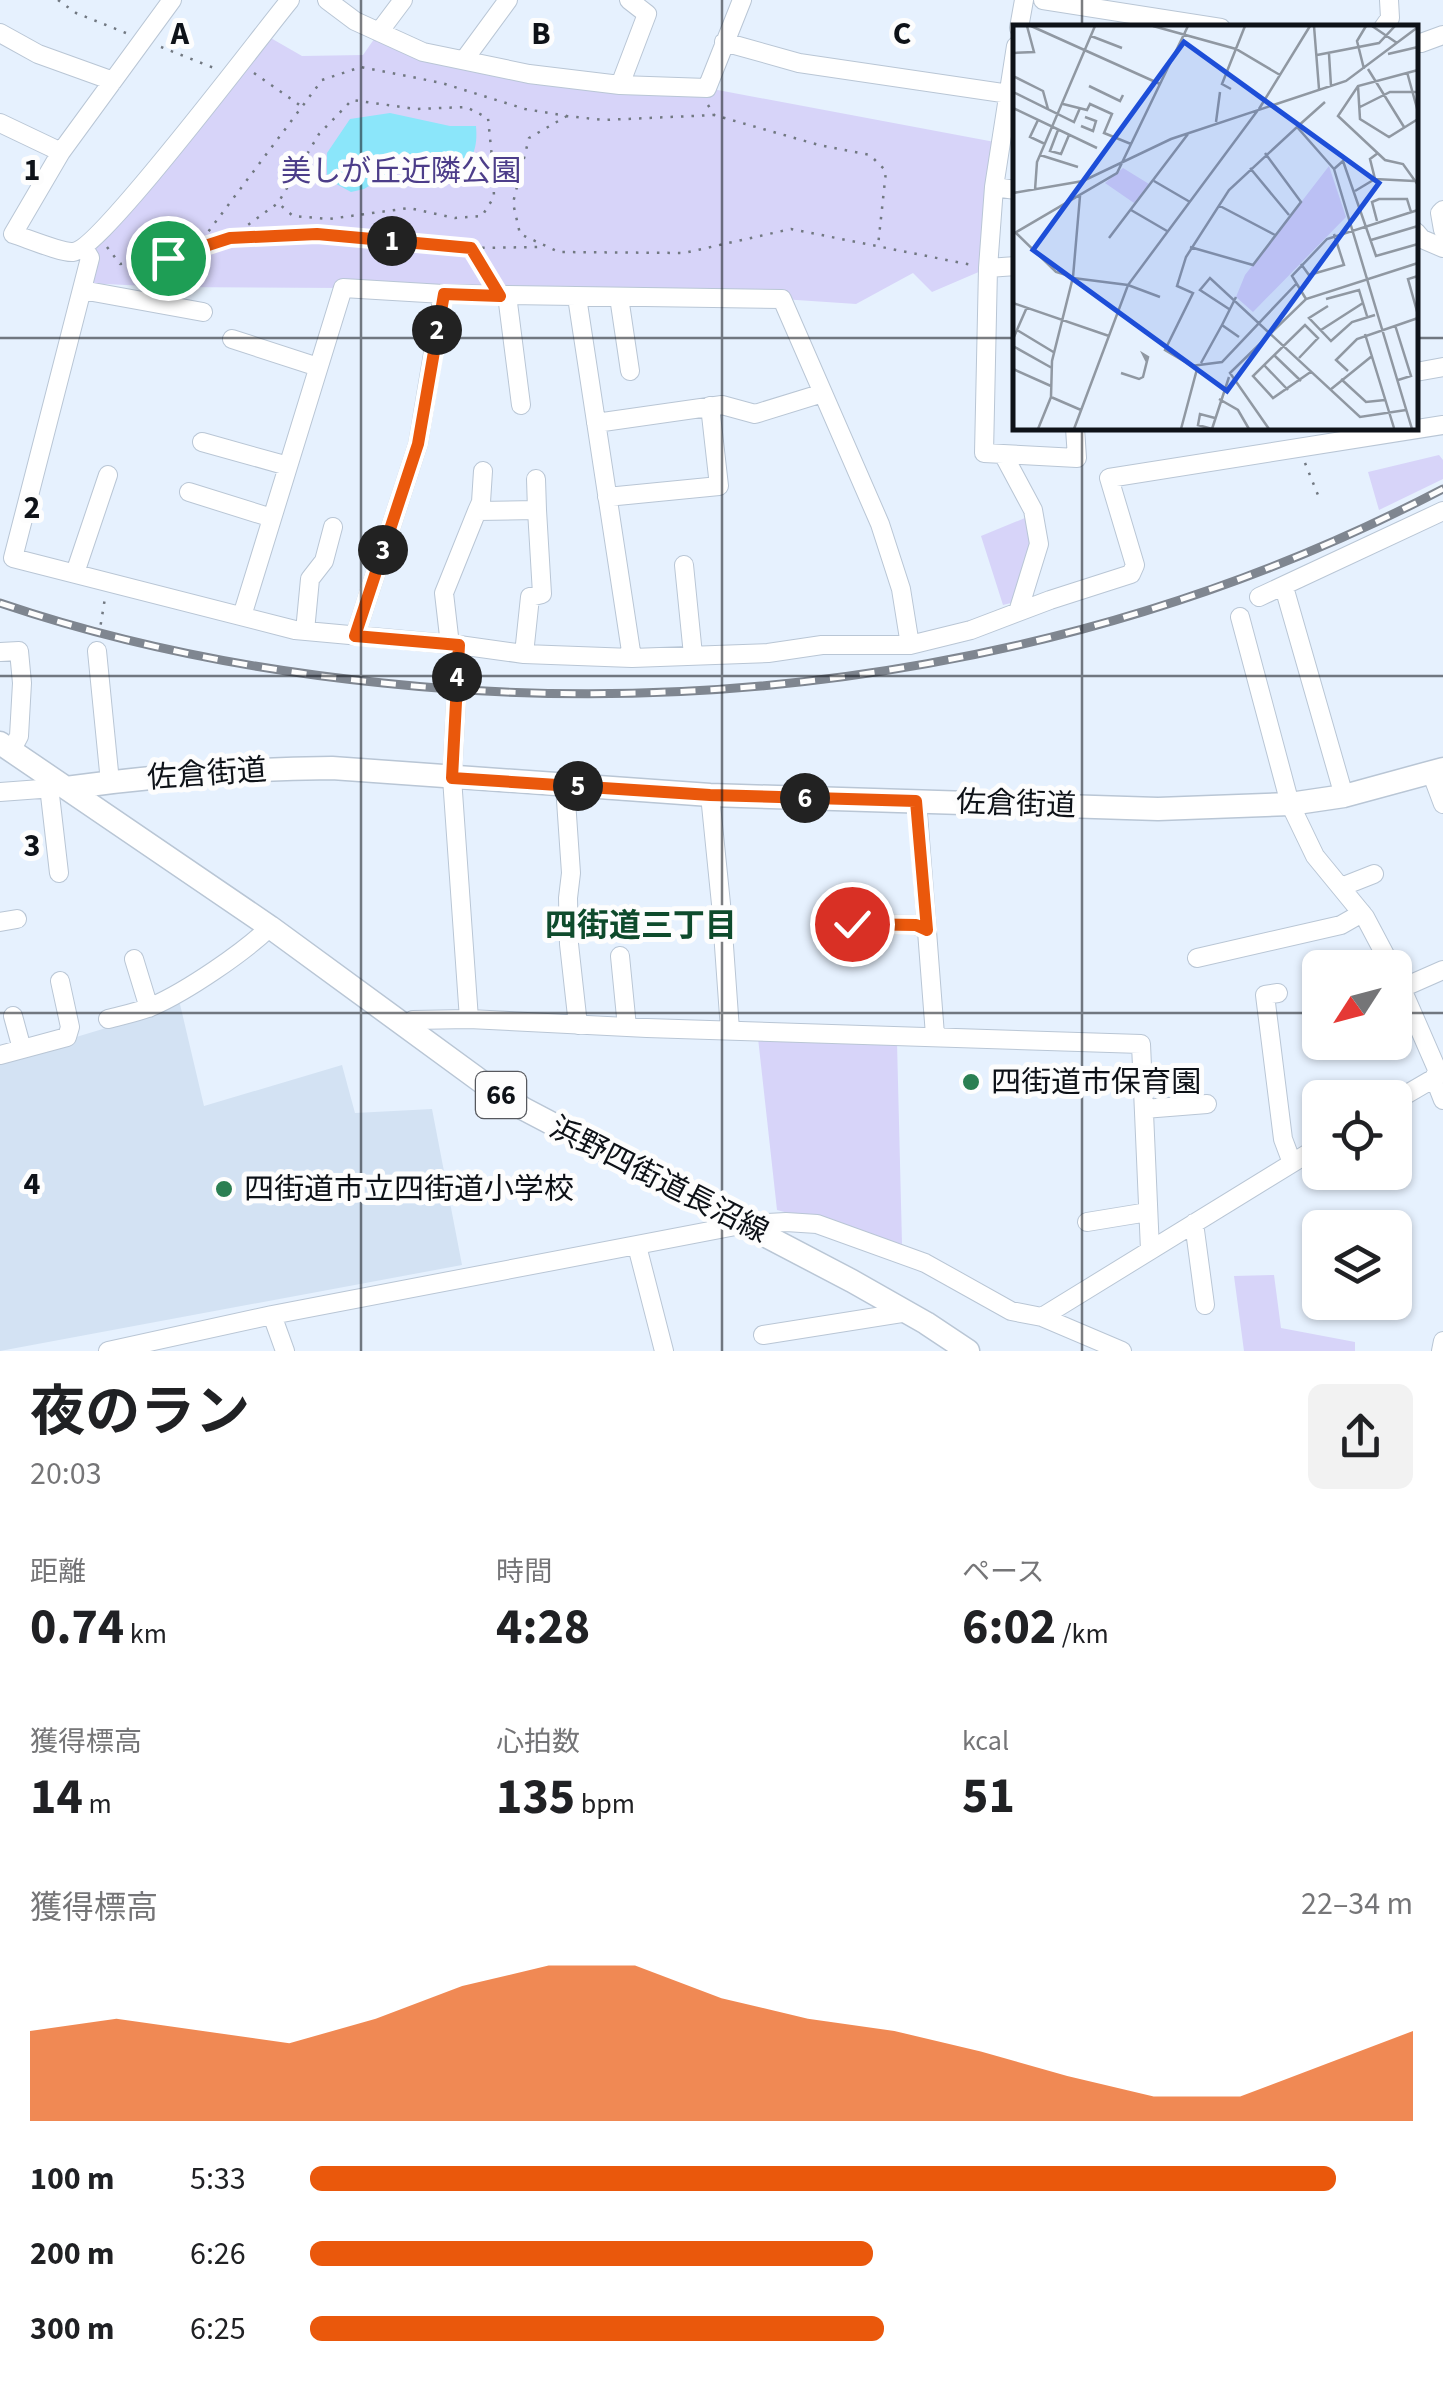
<!DOCTYPE html>
<html lang="ja">
<meta charset="utf-8">
<style>
:root{--surface:#fff;--page:#f2f2f2;--text:#202124;--muted:#757577;--accent:#ea580c}
body{margin:0;font-family:"Source Sans 3","Noto Sans JP",sans-serif;background:var(--page);color:var(--text);height:100vh;display:flex;flex-direction:column;font-size:38px;white-space:nowrap}
*{box-sizing:border-box;margin:0}
p{font-size:32px;color:var(--muted)}
.icon{flex:none;width:55px;height:55px;fill:none;stroke:currentColor;stroke-width:2;stroke-linecap:round;stroke-linejoin:round}
.map{position:relative;height:1351px;overflow:hidden}
.sheet{display:flex;flex-direction:column;background:var(--surface);flex:1}
.sheet>*{flex:none}
.needle{width:65px;rotate:234deg}
.tools{position:absolute;left:1302px;top:950px;display:grid;gap:20px}
.tools a{display:grid;place-items:center;width:110px;height:110px;border-radius:15px;background:var(--surface);box-shadow:0 2px 8px #0004;font-size:50px}
.pin{position:absolute;display:grid;place-items:center;width:85px;height:85px;color:#fff;margin:-42px;border:5px solid #fff;border-radius:50%;box-shadow:0 2px 10px #0007}
.km{position:absolute;width:50px;height:50px;margin:-25px;border-radius:50%;background:#222;color:#fff;font-size:28px;line-height:50px;text-align:center}
.round{display:grid;place-items:center;flex:none;width:105px;height:105px;border-radius:15px;background:var(--page)}
.overview{display:flex;align-items:center;justify-content:space-between;height:170px;padding:0 30px}
h1{font-size:55px;font-weight:700;line-height:75px}
.figures{display:grid;grid-template-columns:repeat(3,1fr);gap:15px;height:170px;padding:10px 30px}
.figures div{display:grid;align-content:center}
.figures b{font-size:50px;font-weight:700}
.figures small{font-size:28px;font-weight:400}
.figures p{font-size:28px}
.chart{height:280px;padding:20px 30px}
.chart p{display:flex;justify-content:space-between}
.chart svg{width:100%;height:180px;margin-top:10px;fill:var(--accent);opacity:.7}
ul{padding:0 30px;list-style:none;font-size:32px}
li{display:grid;grid-template-columns:160px 120px 1fr;align-items:center;height:75px}
li i{height:25px;border-radius:12px;background:var(--accent)}
.map>svg:first-child{display:block}
.built{fill:#d3e2f3}
.green{fill:#d7d4f9}
.water{fill:#8be6fa}
.lines{fill:none;stroke-linecap:round;stroke-linejoin:round}
.minor-casing{stroke:#b9c6d5;stroke-width:20}
.major-casing{stroke:#b9c6d5;stroke-width:25}
.path{stroke:#717881;stroke-width:2.5;stroke-dasharray:2.5 8;stroke-linecap:butt}
.minor{stroke:#fff;stroke-width:18}
.major{stroke:#fff;stroke-width:22}
.rail-casing{stroke:#7f8690;stroke-width:9}
.rail{stroke:#fdfdfd;stroke-width:5;stroke-dasharray:15;stroke-linecap:butt}
.route-casing{stroke:#fff;stroke-width:20}
.route{stroke:#ea580c;stroke-width:12}
.grid{fill:none;stroke:#0e1218;stroke-width:2.5;stroke-opacity:0.55}
.poi-dot{fill:#2b7f52;stroke:#fdfdfd;stroke-width:4}
.labels{text-anchor:middle;dominant-baseline:central;stroke-width:10;stroke-linejoin:round;paint-order:stroke}
.shield{fill:#fdfdfd;stroke:#56585d;stroke-width:2.5}
.shield-label{font-size:28px;font-weight:bold;fill:#0e1218}
.park-label{font-size:30px;fill:#4c3d89;stroke:#fdfdfd}
.street-label{font-size:30px;fill:#0e1218;stroke:#fdfdfd}
.poi-label{font-size:30px;fill:#0e1218;stroke:#fdfdfd;text-anchor:start}
.neighbourhood-label{font-size:32px;font-weight:bold;fill:#0e4b2c;stroke:#fdfdfd}
.inset-road{fill:none;stroke:#9098a2;stroke-width:2.5}
.view{fill:#1d4ed8;fill-opacity:0.15;stroke:#1d4ed8;stroke-width:5}
.inset-edge{fill:none;stroke:#0e1218;stroke-width:5}
.grid-label{font-size:32px;text-anchor:middle;font-weight:bold;fill:#0e1218;stroke:#fdfdfd;stroke-width:10;stroke-linejoin:round;paint-order:stroke}
</style>
<div class="map">
<svg width="1443" height="1351" viewBox="0 0 1443 1351">
<rect width="100%" height="100%" fill="#e6f1fe"/>
<path class="built" d="M179 1000 204 1106 342 1065 355 1113 432 1109 462 1265 0 1351V1060L159 1012Z"/>
<path class="green" d="M379 32 423 52 707 88 1000 143 988 268 932 292 913 273 856 304 782 299 343 288 168 287 84 283V248L262 33 302 56 363 55Z
M1439 455 1443 460V479L1379 510 1368 472Z
M1025 518 1032 539 1011 603 1003 605 981 536Z
M758 1038 897 1042 902 1244 777 1210Z
M1274 1275 1281 1328 1355 1342V1351H1244L1234 1276Z"/>
<path class="water" d="M390 113 450 126H476C478 148 473 161 456 175L396 170 364 189 351 192 327 179V153L350 119Z"/>
<g class="lines">
<g class="minor-casing">
<path id="minor" d="M172 0 61 152 13 234C26 238 62 253 73 252 101 249 260 36 290 0
M327 0 355 21 423 52 529 74 620 85 707 88 742 0
M1043 0 1221 28
M1019 28 1024 0
M1383 28 1390 18 1389 0
M379 32 403 0
M0 33 38 54 113 81
M724 42 799 63 1016 95
M1416 43H1421L1443 35
M1016 46 994 187 988 268 984 453 1077 458 1075 428
M464 60 508 0
M620 85 647 14 629 0
M0 123 61 152
M994 187 1016 190
M1443 210 1440 213 1443 230
M1416 232 1422 239 1443 248
M84 248 90 258 13 558 295 630 459 645 524 654 632 658 768 653 822 645H910L971 630 1050 600 1131 574 1135 565 1109 478 1443 425
M988 268 1016 266
M82 290 203 312
M507 295 521 405
M577 297 632 658
M619 297 630 371
M232 339 318 367
M1416 372 1443 367
M596 423 722 405 755 414 823 393
M202 442 288 466
M1003 454 1033 510 1039 544 1018 612
M536 479 537 510
M189 492 272 518
M607 497 719 486 710 406
M477 511 481 502 483 471
M684 565 693 655
M75 573 108 475
M1286 594 1344 796
M1259 597 1443 511
M242 616 343 288 443 294 782 299 880 524 901 589 910 645
M1240 617 1290 804 1315 856 1365 917 1392 968
M305 631 310 579 324 561 333 527
M355 636 418 444 443 294
M450 645 444 593 477 511 537 510 542 594 530 597 524 654
M459 645 452 778 469 1019
M97 651 110 782
M0 652 19 651 22 683 19 736 11 751
M1431 772 1443 804
M565 786 571 873 568 898 569 944 578 1025
M47 789 50 795 59 873
M0 792 54 788
M710 795 721 904 730 1030
M917 801 935 1035
M1341 887 1374 874
M0 922 17 919
M851 924 916 925 927 930
M620 956 627 1027
M1197 958 1341 925 1362 913
M134 959 149 1008
M1395 973 1439 1074
M1402 988 1443 970
M1278 993 1265 995 1283 1139 1292 1163
M13 1016 22 1049
M108 1019C123 1015 139 1012 153 1006 187 991 243 953 270 927
M407 1028 413 1020 469 1019 647 1028 1141 1044 1150 1250
M0 1055 67 1037 70 1027 60 981
M1434 1077 1443 1100
M1395 1101 1443 1073
M1144 1109 1207 1104
M1087 1222 1148 1212
M1194 1223 1205 1305
M637 1246 664 1351
M272 1315 285 1351
M1042 1317 1320 1146
M763 1335 908 1312
M108 1351 272 1315 746 1224 786 1222 817 1224 925 1263 1011 1311 1042 1317 1122 1351
M1441 1351 1443 1341"/>
</g>
<g class="major-casing">
<path id="major" d="M0 743 270 927 486 1085 524 1109 852 1281 926 1323 968 1351
M66 788C153 776 243 769 332 768L710 795 1158 809 1290 804 1344 796 1443 769"/>
</g>
<path class="path" d="M58 0 76 13 126 33
M161 47 214 68
M254 73 301 106
M708 105 714 115 819 145 870 155 886 171 878 246
M567 116 529 138 513 203 520 234 559 252 684 253 791 229 972 265
M495 168 521 170
M231 238 317 233 471 248 542 247
M107 247 120 264 168 258 230 238 278 203 319 134 352 100 416 109 466 107 488 118 493 168 494 197 482 216 455 218 409 208 329 219 293 216 278 203
M196 248 322 80 361 67 442 83 525 109 567 116 604 120 714 115
M471 250 488 277
M1305 463 1320 500
M99 635 105 598"/>
<use href="#minor" class="minor"/>
<use href="#major" class="major"/>
<g class="rail-casing">
<path id="rail" d="M0 603C124 645 253 670 383 683 745 721 1119 658 1443 489"/>
</g>
<use href="#rail" class="rail"/>
</g>
<g class="lines">
<g class="route-casing">
<path id="route" d="M168 258 230 238 317 234 471 248 500 296 444 294 418 444 355 636 459 645 452 778 710 795 916 801 927 930 916 925 852 924"/>
</g>
<use href="#route" class="route"/>
</g>
<path class="grid" d="M361 0V1351M722 0V1351M1082 0V28M0 338H1016M1416 338H1443M1082 428V1351M0 676H1443M0 1013H1320M1395 1013H1443"/>
<g class="poi-dot">
<circle cx="971" cy="1082" r="10"/>
<circle cx="224" cy="1189" r="10"/>
</g>
<g class="labels">
<rect class="shield" x="476" y="1072" width="50" height="46" rx="8"/>
<g class="shield-label">
<text x="501" y="1095">66</text>
</g>
<g class="park-label">
<text x="401" y="171">美しが丘近隣公園</text>
</g>
<g class="street-label">
<text transform="translate(207 774) rotate(-4)">佐倉街道</text>
<text transform="translate(1016 804) rotate(2)">佐倉街道</text>
<text transform="translate(659 1180) rotate(27)">浜野四街道長沼線</text>
</g>
<g class="poi-label">
<text x="991" y="1082">四街道市保育園</text>
<text x="244" y="1189">四街道市立四街道小学校</text>
</g>
<g class="neighbourhood-label">
<text x="641" y="926">四街道三丁目</text>
</g>
</g>
<g transform="translate(1013 25)">
<rect width="405" height="405" fill="#e6f1fe"/>
<path d="M316 141 333 192 240 287 223 272 232 250ZM110 143 136 159 121 178 92 158Z" fill="#d7d4f9"/>
<path class="inset-road" d="M18 1 147 59M140 1 223 24 267 50M301 1 306 64M359 1 384 18M78 11 109 23M0 28 21 27 14 1M316 29 318 61M375 29 405 22M304 30 366 18 382 1M351 44 344 16 353 1M355 44 391 102M405 45 345 61 325 91 372 135 390 139 405 160M394 47 405 87M0 51 30 66 35 84M76 61 107 76 110 70M345 61 347 94 376 112 405 94M218 64 209 59 232 1M0 67 61 97 67 83M50 79 74 85 77 79 99 89 91 108 118 119M347 82 377 67H405M0 83 84 123M246 84 297 1M25 95 17 112 32 119M203 97 207 67M68 101 80 106 83 96 72 92M284 102 312 77M45 105 37 126 48 129 56 110M27 130 65 142M237 143 276 190M321 144 330 136 363 231 405 219M362 154 357 134 365 128M141 156 177 177M22 165 24 137 82 1M342 166 362 154 401 156M0 168 70 156 158 114 333 56 405 2M205 180 262 210M118 185 154 206M364 196 359 177 366 174H394L398 187M3 208 43 247 60 252M0 209 104 148 175 1M96 213 175 109M358 215 405 201M177 222 240 240 288 177 252 128M288 239 296 250 331 240 321 209M405 251 395 254 405 290M60 253 115 260 147 272M223 272 209 300 226 312M293 274 279 251 314 214 405 185M313 274 346 265 354 291M0 278 96 311M315 281 296 293 318 316 339 297 362 290M216 284 187 265 197 253 347 392 393 385M382 300 398 351 385 355M4 305 42 328M308 305 350 278M352 309 381 403M0 314 14 282M0 321 39 343M262 331 288 356M286 333 305 313 292 300 240 351 260 373 299 346M188 338 209 300M251 340 275 365M178 341 209 337 284 258M0 344 38 361M335 346 323 335 344 314 405 293M108 348 126 354 130 352 135 332 130 329 134 337M328 354 353 377 372 375M317 365 359 331M38 372 68 385M206 374 225 385 236 404M25 404 38 372 39 336 60 252 67 171M61 404 115 260 245 85M168 404 184 344 152 325 180 268 164 261 173 232 216 165 284 102 321 144 399 404M199 404 216 352M199 404 185 400 187 389 202 393M256 404 217 348 293 274 405 238"/>
<path class="view" d="M171 17 366 158 214 366 20 225Z"/>
<rect width="405" height="405" class="inset-edge"/>
</g>
<g class="grid-label">
<text x="180" y="44">A</text>
<text x="541" y="44">B</text>
<text x="902" y="44">C</text>
<text x="32" y="180">1</text>
<text x="32" y="518">2</text>
<text x="32" y="856">3</text>
<text x="32" y="1194">4</text>
</g>
</svg>
<div class="tools">
<a><svg class="needle" viewBox="-14 -14 28 28"><path d="M0-13l5 13h-10z" fill="#e53935"/><path d="M0 13l5-13h-10z" fill="#757577"/></svg></a>
<a><svg class="icon" aria-label="locate" viewBox="0 0 24 24"><circle cx="12" cy="12" r="6"/><path d="M12 2v4M12 18v4M2 12h4M18 12h4"/></svg></a>
<a><svg class="icon" aria-label="layers" viewBox="0 0 24 24"><path d="M12 4l9 5-9 5-9-5zM3 14l9 5 9-5"/></svg></a>
</div>
<div class="pin" style="left:168px;top:258px;background:#1e9e55"><svg class="icon" aria-label="arrive" viewBox="0 0 24 24"><path d="M6 21V4h12l-3 4 3 4H6"/></svg></div>
<div class="pin" style="left:852px;top:924px;background:#d93025"><svg class="icon" aria-label="check" viewBox="0 0 24 24"><path d="M5 12l5 5 9-10"/></svg></div>
<b class="km" style="left:392px;top:241px">1</b>
<b class="km" style="left:437px;top:330px">2</b>
<b class="km" style="left:383px;top:550px">3</b>
<b class="km" style="left:457px;top:677px">4</b>
<b class="km" style="left:578px;top:786px">5</b>
<b class="km" style="left:805px;top:798px">6</b>
</div>
<section class="sheet">
<div class="overview"><div><h1>夜のラン</h1><p>20:03</p></div><a class="round"><svg class="icon" aria-label="share" viewBox="0 0 24 24"><path d="M12 15V3M7 8l5-5 5 5M5 13v7h14v-7"/></svg></a></div>
<div class="figures">
<div><p>距離</p><b>0.74<small> km</small></b></div>
<div><p>時間</p><b>4:28</b></div>
<div><p>ペース</p><b>6:02<small> /km</small></b></div>
</div>
<div class="figures">
<div><p>獲得標高</p><b>14<small> m</small></b></div>
<div><p>心拍数</p><b>135<small> bpm</small></b></div>
<div><p>kcal</p><b>51</b></div>
</div>
<div class="chart"><p><span>獲得標高</span>22–34 m</p>
<svg viewBox="0 0 160 44" preserveAspectRatio="none"><path d="M0 44V22L10 19L20 22L30 25L40 19L50 11L60 6L70 6L80 14L90 19L100 22L110 27L120 33L130 38L140 38L150 30L160 22V44z"/></svg>
</div>
<ul>
<li><b>100 m</b>5:33<i style="width:93%"></i></li>
<li><b>200 m</b>6:26<i style="width:51%"></i></li>
<li><b>300 m</b>6:25<i style="width:52%"></i></li>
</ul>
</section>
